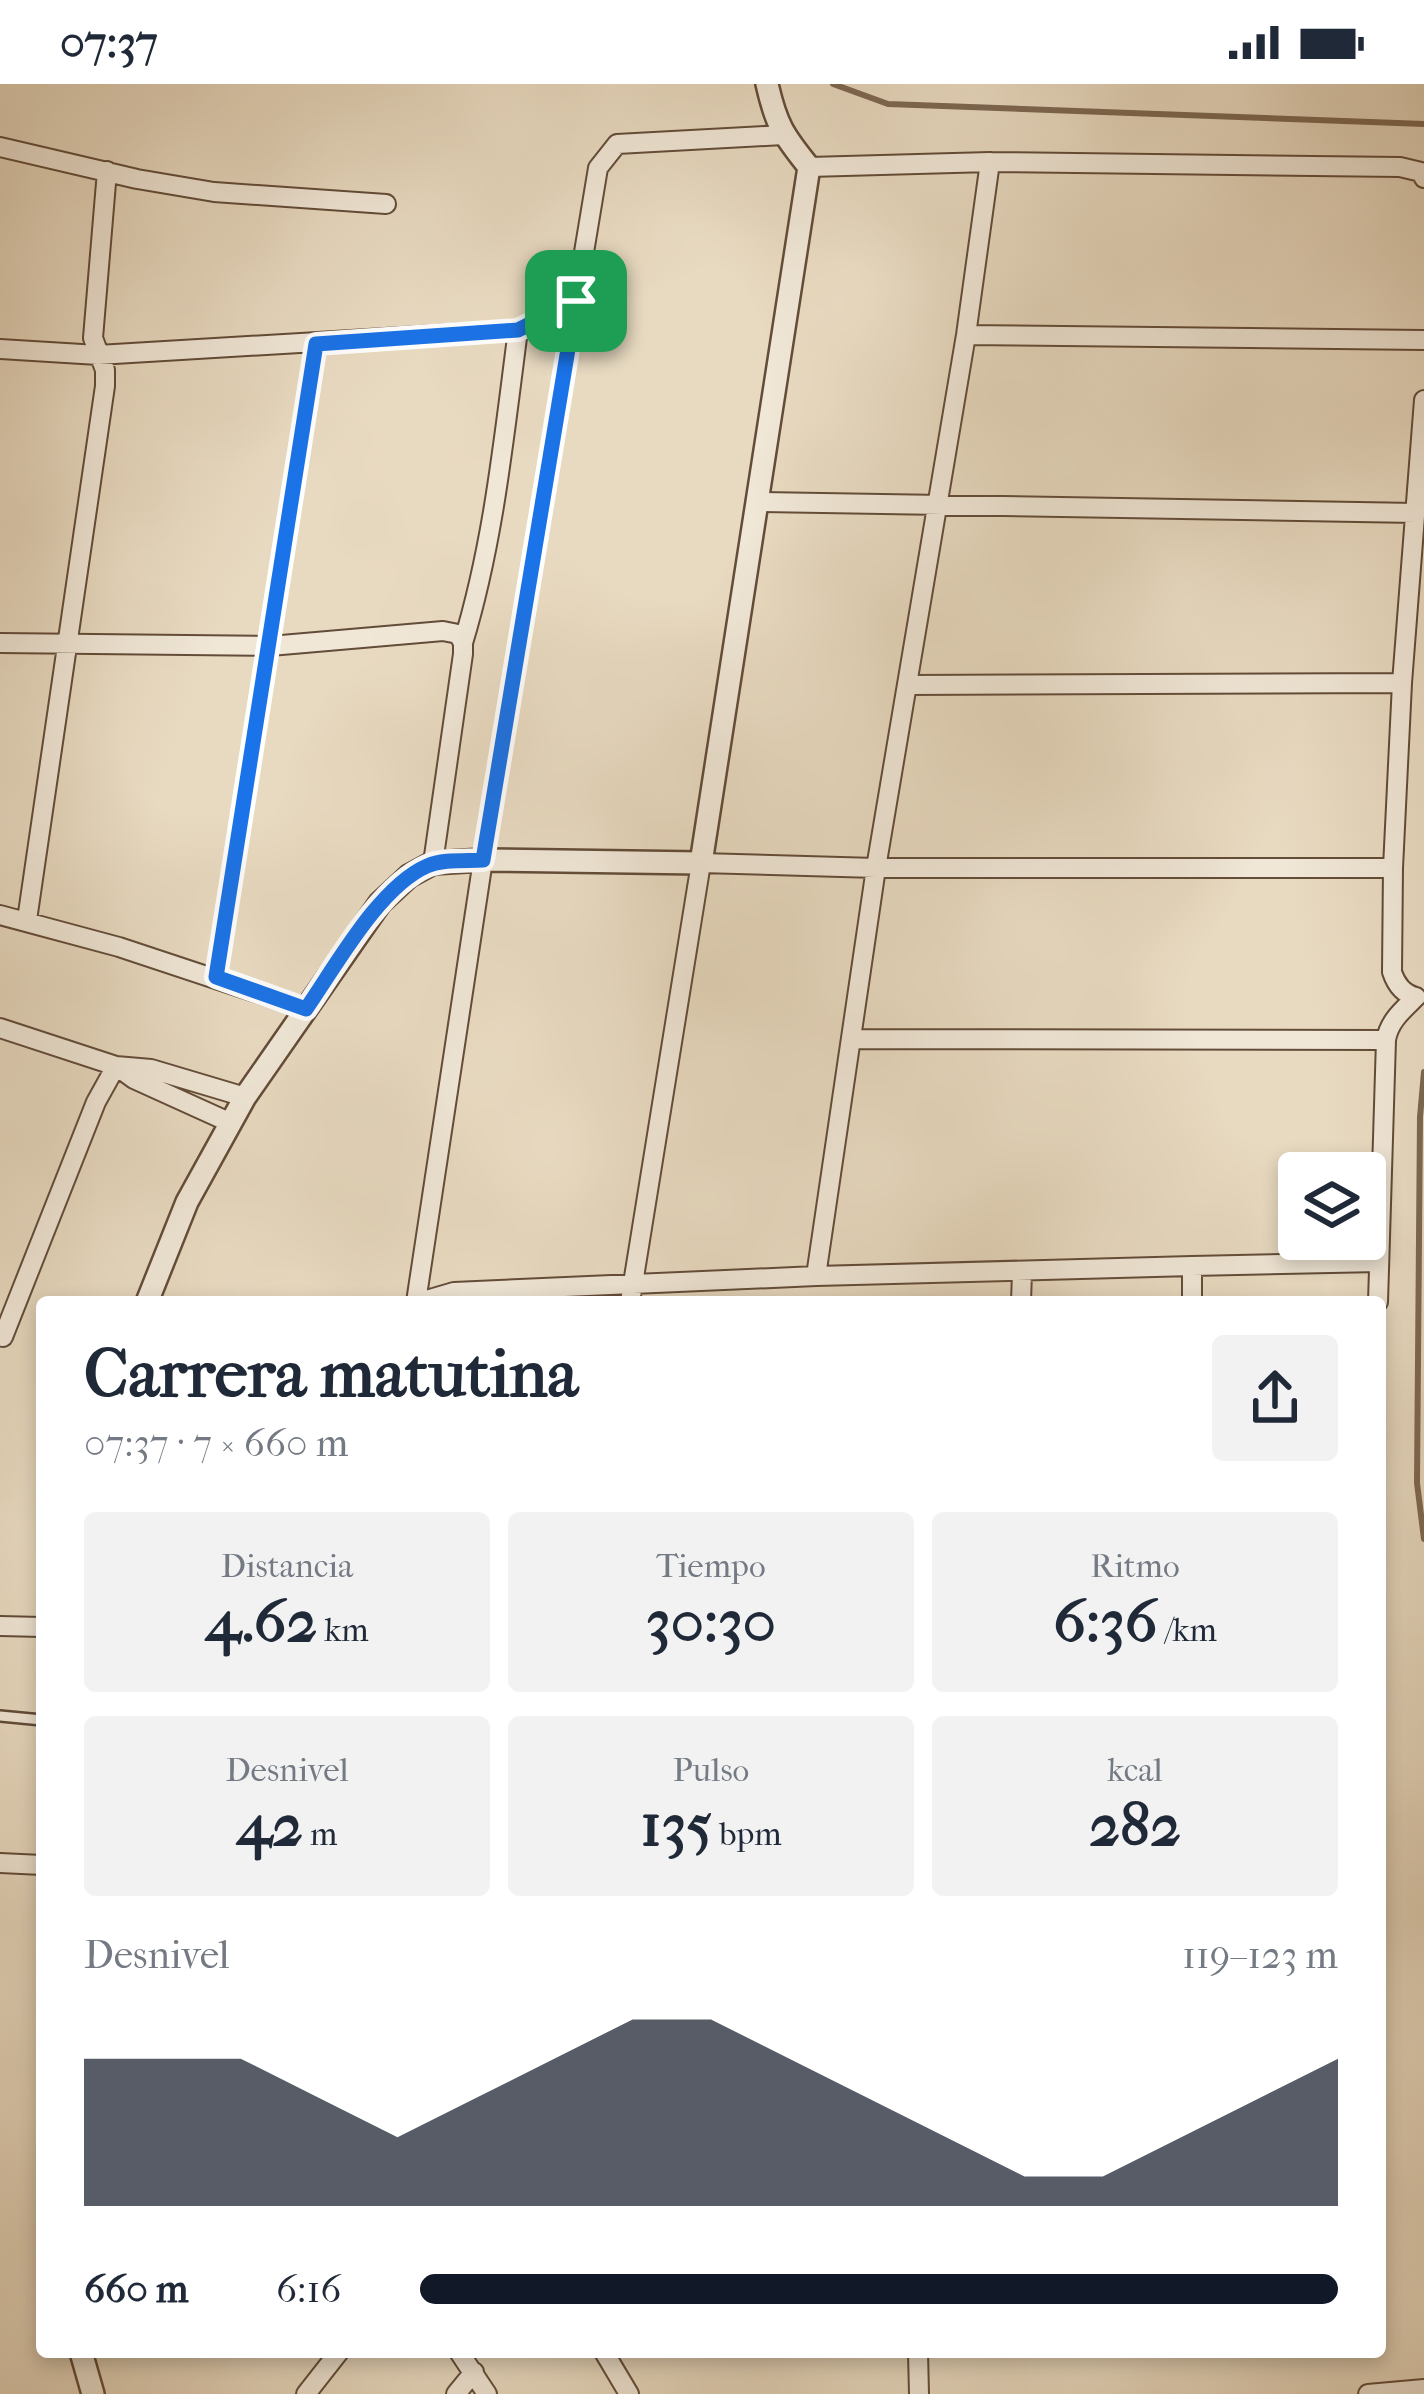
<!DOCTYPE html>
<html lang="es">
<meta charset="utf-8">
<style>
:root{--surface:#fff;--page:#f2f2f3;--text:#1f2937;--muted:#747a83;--accent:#111827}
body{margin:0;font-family:"IM FELL French Canon",serif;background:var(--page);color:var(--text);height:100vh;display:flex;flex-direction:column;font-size:45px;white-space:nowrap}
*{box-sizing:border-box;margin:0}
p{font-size:39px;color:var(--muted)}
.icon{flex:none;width:66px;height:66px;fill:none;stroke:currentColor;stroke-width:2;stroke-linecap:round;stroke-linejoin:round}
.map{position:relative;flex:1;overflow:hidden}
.sheet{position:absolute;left:36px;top:1212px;width:1350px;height:1062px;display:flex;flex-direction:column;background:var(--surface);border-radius:12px;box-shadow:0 6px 18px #0003}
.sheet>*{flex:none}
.controls{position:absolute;left:1278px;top:1068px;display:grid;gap:24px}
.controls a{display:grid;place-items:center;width:108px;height:108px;border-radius:12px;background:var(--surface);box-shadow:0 6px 18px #0003;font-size:60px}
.pin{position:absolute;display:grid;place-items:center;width:102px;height:102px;color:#fff;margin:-51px;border-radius:24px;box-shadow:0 6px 18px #0006}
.round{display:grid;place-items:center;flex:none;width:126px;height:126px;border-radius:12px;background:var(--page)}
.head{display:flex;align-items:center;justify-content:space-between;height:204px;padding:0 48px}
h1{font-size:66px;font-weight:700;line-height:90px}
.stats{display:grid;grid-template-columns:repeat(3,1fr);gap:18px;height:204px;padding:12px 48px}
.stats div{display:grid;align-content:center;border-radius:12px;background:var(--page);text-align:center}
.stats b{font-size:60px;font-weight:700}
.stats small{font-size:33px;font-weight:400}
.stats p{font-size:33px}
.chart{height:336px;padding:24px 48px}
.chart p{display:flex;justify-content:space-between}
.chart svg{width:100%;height:216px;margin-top:12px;fill:var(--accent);opacity:.7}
ul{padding:0 48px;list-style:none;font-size:39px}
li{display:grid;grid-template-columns:192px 144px 1fr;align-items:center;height:90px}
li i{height:30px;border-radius:15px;background:var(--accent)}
.status{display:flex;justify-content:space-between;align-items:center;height:84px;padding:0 60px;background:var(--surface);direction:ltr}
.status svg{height:33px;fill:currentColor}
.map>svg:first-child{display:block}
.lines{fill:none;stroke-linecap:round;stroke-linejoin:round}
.stream{stroke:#7d6853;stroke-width:6}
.service-casing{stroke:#634c39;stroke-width:14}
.minor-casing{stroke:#634c39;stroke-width:22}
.tertiary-casing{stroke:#634c39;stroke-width:26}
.service{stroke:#f0e7d7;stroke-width:9}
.minor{stroke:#f0e7d7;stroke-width:18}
.tertiary{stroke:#f0e7d7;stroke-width:21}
.route-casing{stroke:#fff;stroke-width:24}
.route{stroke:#1a73e8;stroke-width:15}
</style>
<div class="status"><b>07:37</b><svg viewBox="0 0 49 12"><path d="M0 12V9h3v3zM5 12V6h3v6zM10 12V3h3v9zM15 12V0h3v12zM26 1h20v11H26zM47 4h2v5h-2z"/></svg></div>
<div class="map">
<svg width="1424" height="2310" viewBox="0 0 1424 2310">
<rect width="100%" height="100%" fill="#e8dac1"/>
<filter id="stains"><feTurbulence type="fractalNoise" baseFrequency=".00167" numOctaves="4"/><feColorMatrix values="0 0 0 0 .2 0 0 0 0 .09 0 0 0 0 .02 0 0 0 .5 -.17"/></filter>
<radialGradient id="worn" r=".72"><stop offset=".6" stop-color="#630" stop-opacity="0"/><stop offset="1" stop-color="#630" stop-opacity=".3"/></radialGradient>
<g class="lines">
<path class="stream" d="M833 0 888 20 1424 40
M1424 988 1420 1033 1417 1399 1424 1455"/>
<g class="service-casing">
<path id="service" d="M0 1632 42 1636"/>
</g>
<g class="minor-casing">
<path id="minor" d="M0 63 137 95 214 108 386 120
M809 83 990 78 1400 83 1421 88 1424 94
M518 246 576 217
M966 251 1424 256
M0 265 98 271 518 246C504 352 494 457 463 559
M756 418 1416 429
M0 559 270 562 443 547 458 550 463 559V570L433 779
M908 601 1402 599
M0 831 119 863 306 925
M27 836 105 302V286L93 254 107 87
M216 893 316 260
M0 944 116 982 134 995 231 1039
M851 955 1386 956
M116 982 151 985 245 1013
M1192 1182 1379 1178
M816 1192 876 784 966 251 990 78
M416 1218 483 776 598 84 617 60 783 51
M420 1218 454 1208 816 1192 1192 1182V1218
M630 1218 701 779 876 784H1393L1402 599 1424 316
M1021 1218 1022 1188
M1378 1218 1386 956C1389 937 1403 926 1416 913 1403 910 1396 900 1392 888L1393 784
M3 1253 96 1018 116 982
M0 1542 42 1543
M0 1779 42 1781
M459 2268 487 2310
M604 2268 629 2310
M918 2268 919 2310
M306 2310 339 2268
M456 2310 474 2288
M1368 2310 1424 2305"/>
</g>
<g class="tertiary-casing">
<path id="tertiary" d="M147 1218 187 1118 245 1013 380 819 409 792 433 779 483 776 701 779 809 83C783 51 776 40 767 0
M81 2268 93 2310"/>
</g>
<use href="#service" class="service"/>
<use href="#minor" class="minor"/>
<use href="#tertiary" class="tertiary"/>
</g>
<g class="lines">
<g class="route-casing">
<path id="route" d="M576 217 483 776C465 777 443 775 427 782 379 803 336 882 306 925L216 893 316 260 518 246Z"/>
</g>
<use href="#route" class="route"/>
</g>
<rect width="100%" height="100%" filter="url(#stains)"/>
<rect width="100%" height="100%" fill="url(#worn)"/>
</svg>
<div class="controls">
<a><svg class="icon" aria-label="layers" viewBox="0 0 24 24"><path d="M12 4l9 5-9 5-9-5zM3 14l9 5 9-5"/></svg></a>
</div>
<div class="pin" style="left:576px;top:217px;background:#1e9e55"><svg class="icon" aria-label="arrive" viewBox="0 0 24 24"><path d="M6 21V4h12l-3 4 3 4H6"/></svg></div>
<section class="sheet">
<div class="head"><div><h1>Carrera matutina</h1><p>07:37 · 7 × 660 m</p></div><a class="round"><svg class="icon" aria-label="share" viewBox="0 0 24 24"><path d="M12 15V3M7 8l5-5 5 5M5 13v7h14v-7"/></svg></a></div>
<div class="stats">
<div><p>Distancia</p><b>4.62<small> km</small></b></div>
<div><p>Tiempo</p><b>30:30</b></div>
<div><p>Ritmo</p><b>6:36<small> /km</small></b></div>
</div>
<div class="stats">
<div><p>Desnivel</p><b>42<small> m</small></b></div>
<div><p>Pulso</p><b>135<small> bpm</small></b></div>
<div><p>kcal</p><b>282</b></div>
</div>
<div class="chart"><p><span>Desnivel</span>119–123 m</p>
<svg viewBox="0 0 160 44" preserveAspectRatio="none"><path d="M0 44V14L10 14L20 14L30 22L40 30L50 22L60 14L70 6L80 6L90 14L100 22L110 30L120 38L130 38L140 30L150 22L160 14V44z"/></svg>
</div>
<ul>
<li><b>660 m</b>6:16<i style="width:100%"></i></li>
</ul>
</section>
</div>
